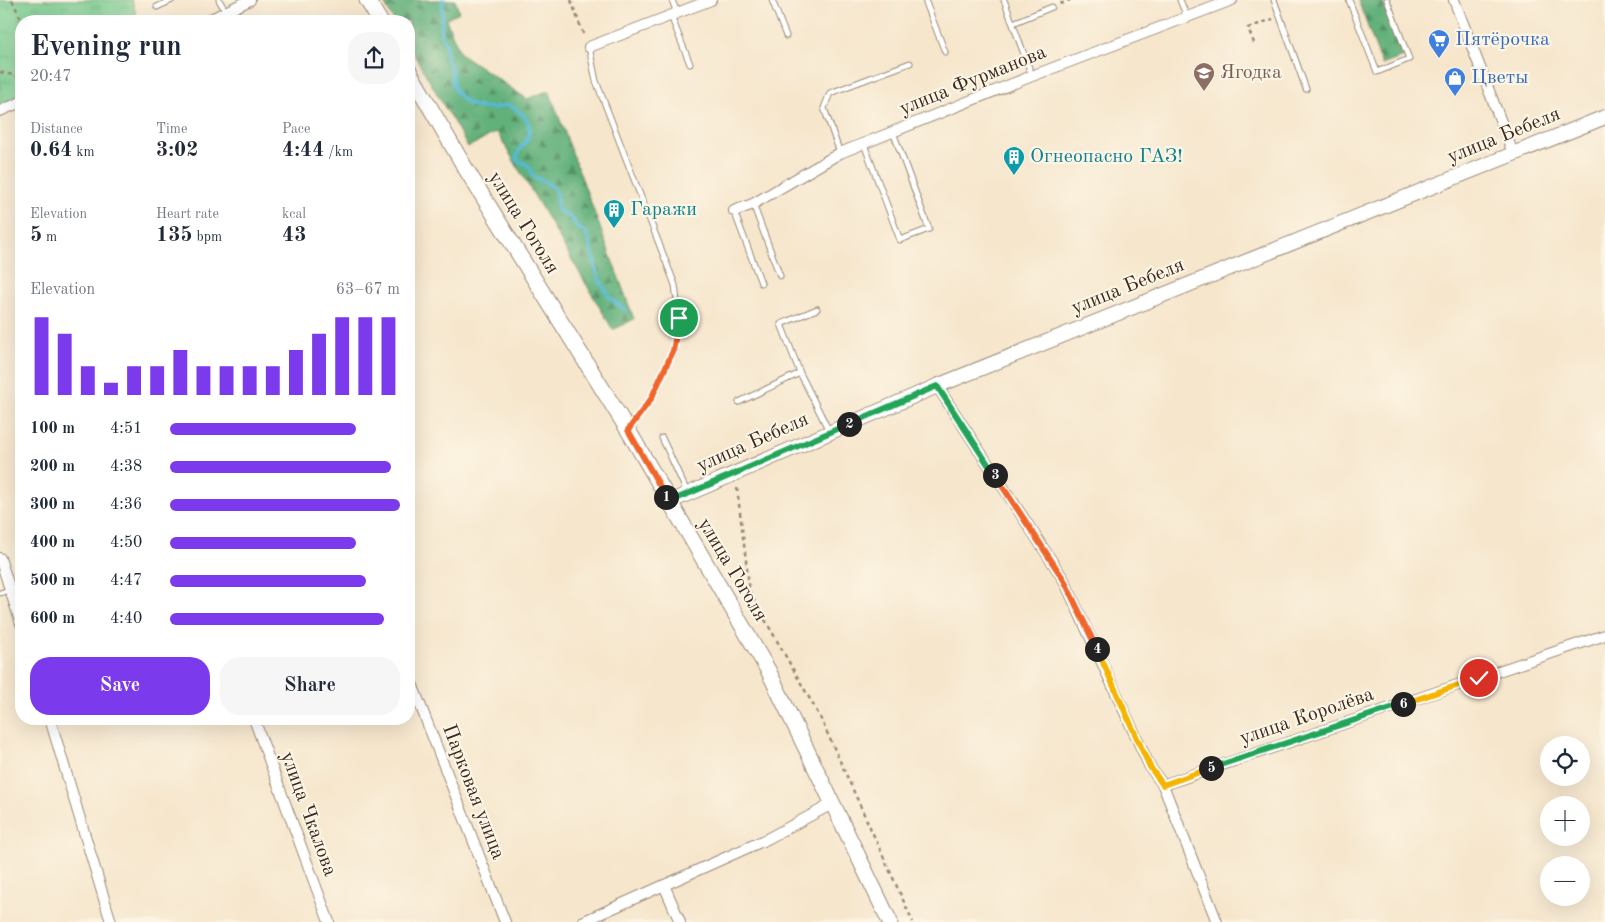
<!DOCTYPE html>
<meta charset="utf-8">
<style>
:root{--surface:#fff;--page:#f6f6f7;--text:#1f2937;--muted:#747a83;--accent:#7c3aed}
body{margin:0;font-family:"Old Standard TT",serif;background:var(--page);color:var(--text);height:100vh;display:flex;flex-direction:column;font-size:19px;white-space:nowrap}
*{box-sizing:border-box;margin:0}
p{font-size:16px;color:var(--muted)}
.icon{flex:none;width:28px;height:28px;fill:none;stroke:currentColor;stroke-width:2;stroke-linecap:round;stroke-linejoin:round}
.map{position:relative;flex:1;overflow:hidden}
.drawer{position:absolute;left:15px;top:15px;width:400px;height:710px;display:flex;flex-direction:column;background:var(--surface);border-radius:20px;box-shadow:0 5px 20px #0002}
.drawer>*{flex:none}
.fabs{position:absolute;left:1540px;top:736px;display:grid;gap:10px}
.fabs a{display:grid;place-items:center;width:50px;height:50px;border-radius:50%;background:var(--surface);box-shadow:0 5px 20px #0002;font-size:25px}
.pin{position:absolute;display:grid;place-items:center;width:42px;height:42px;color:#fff;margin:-21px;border:2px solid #fff;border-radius:50%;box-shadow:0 1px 5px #0007}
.km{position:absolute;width:25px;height:25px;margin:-12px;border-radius:50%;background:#222;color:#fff;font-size:14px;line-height:25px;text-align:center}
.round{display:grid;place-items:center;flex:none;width:52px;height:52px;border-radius:20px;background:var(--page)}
.head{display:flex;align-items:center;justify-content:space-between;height:85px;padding:0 15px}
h1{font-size:28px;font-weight:800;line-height:38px}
.figures{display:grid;grid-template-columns:repeat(3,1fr);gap:8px;height:85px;padding:5px 15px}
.figures div{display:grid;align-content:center}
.figures b{font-size:21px;font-weight:800}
.figures small{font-size:14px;font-weight:400}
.figures p{font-size:14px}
.chart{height:140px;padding:10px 15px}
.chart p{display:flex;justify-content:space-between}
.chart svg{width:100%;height:90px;margin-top:5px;stroke:var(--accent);stroke-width:6}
.button{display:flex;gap:10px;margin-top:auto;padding:10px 15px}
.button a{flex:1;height:58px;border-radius:20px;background:var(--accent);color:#fff;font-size:20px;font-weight:800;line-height:58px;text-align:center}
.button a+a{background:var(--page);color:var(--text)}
ul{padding:0 15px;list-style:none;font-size:16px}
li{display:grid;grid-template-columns:80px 60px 1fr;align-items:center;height:38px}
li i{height:12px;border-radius:6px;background:var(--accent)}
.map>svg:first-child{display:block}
.grass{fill:url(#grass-tufts);stroke:#5a7b57}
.forest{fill:url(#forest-firs);stroke:#4e6d4c}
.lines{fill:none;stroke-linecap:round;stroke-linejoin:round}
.stream{stroke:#53b9d1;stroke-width:4}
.service-casing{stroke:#988875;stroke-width:7}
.minor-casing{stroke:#988875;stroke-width:12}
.tertiary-casing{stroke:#988875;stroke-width:16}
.secondary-casing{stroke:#988875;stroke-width:17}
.path{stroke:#988875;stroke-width:2.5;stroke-dasharray:4 4;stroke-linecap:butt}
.service{stroke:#fff;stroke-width:5}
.minor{stroke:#fff;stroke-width:10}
.tertiary{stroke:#fff;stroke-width:14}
.secondary{stroke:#fff;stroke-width:15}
.split-1-casing{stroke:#fff;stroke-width:10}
.split-2-casing{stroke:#fff;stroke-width:10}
.split-3-casing{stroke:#fff;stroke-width:10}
.split-4-casing{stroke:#fff;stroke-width:10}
.split-5-casing{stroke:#fff;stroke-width:10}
.split-6-casing{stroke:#fff;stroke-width:10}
.split-7-casing{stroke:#fff;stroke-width:10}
.split-1{stroke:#f0652b;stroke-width:6}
.split-2{stroke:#22a559;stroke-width:6}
.split-3{stroke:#22a559;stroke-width:6}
.split-4{stroke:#f0652b;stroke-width:6}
.split-5{stroke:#f5b400;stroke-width:6}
.split-6{stroke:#22a559;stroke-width:6}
.split-7{stroke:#f5b400;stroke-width:6}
.labels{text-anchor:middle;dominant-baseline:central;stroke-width:4.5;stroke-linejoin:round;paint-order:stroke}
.shop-label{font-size:20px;fill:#366cbe;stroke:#fcf5e5;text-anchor:start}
.education-label{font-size:20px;fill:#785e54;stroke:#fcf5e5;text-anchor:start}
.street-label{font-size:20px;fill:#3b2a1e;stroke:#fcf5e5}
.culture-label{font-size:20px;fill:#0d838f;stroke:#fcf5e5;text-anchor:start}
</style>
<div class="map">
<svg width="1605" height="922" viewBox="0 0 1605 922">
<defs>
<pattern id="grass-tufts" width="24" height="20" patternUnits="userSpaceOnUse" patternTransform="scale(1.25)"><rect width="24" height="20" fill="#78cc90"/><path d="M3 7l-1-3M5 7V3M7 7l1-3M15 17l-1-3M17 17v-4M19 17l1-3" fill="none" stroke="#69af7c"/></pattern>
<pattern id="forest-firs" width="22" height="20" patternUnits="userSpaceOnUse" patternTransform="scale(1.25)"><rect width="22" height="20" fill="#62b07a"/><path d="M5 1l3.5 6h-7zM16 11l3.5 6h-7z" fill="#528f63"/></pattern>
</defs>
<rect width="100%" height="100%" fill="#fcf5e5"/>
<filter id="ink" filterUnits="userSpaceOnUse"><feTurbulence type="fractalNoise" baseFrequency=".02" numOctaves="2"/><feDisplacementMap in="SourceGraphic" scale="10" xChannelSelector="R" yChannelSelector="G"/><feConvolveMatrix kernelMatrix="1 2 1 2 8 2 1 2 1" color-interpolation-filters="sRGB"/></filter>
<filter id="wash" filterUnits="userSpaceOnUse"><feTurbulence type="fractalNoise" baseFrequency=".0096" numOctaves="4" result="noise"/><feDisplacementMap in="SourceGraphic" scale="20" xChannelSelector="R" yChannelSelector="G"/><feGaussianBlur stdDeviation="1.12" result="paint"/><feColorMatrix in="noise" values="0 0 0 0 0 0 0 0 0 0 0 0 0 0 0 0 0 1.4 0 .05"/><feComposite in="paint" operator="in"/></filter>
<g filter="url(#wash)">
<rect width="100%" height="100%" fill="#f6e6cc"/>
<path class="grass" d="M0 0H132L138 21H21V96L0 105Z"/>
<path class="forest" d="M385 0H455L459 12 446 19 460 53 527 99 549 90 634 319 613 330 497 132 468 147 409 46V21H394L384 3Z
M1358 0H1382L1403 57 1382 65Z"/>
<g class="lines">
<path class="stream" d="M443 0 441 33 446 45V56L451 68 453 85 456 92 467 103 477 107 493 108 509 105C525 114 536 125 525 143 521 149 516 151 517 160L528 165 533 176C543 182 555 183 557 197 558 201 556 205 557 209 565 216 574 216 577 228L584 231 587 234 599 279 610 298 625 310"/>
</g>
</g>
<g filter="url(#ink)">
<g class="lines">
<g class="service-casing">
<path id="service" d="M219 0 226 12
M672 0 677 13
M772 0 786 36
M925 0 945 52
M1004 0 1032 76
M1180 0 1187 17
M1274 0 1306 89
M1349 0 1377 72 1409 59 1387 0
M157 7 172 0
M671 16 690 64
M1013 23 1052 7
M589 47 596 81 675 285 679 317 673 351 651 399 630 428
M864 144 900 240 929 229 893 132
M840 153 824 108 830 93 910 63
M753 204 780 276
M734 211 761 283
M817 309 781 324 800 373 829 431
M739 402 800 373
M662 438 687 492
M0 593 21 586"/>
</g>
<g class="minor-casing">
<path id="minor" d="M1454 0 1513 153
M207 21 250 0
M589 47 711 0
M0 111 21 102
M734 211 753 204 840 153 1032 76 1232 0
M937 386 1064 580 1150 767 1163 785 1217 922
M0 558 21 624
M409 676 505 922
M50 719 111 922
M254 719 329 922
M1163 785 1605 635
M664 885 680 922
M582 922 767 839 832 804"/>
</g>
<g class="tertiary-casing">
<path id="tertiary" d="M669 502 937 386 1605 117"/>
</g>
<g class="secondary-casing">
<path id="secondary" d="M367 0 380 21
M409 71 464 166 628 430 768 670 890 922"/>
</g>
<path class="path" d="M12 0 22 21
M571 0 584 36
M1060 4 1070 0
M1254 43 1248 28 1273 19
M0 72 21 77
M737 488 750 593 820 717 913 922"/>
<use href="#service" class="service"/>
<use href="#minor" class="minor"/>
<use href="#tertiary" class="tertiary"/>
<use href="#secondary" class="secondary"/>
</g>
</g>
<g class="lines" filter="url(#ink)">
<g class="split-1-casing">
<path id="split-1" d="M666 497 628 430 651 399 673 351 679 318"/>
</g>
<g class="split-2-casing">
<path id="split-2" d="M666 497 669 502 849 424"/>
</g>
<g class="split-3-casing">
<path id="split-3" d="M849 424 937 386 995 475"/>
</g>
<g class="split-4-casing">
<path id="split-4" d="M995 475 1064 580 1097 649"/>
</g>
<g class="split-5-casing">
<path id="split-5" d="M1097 649 1150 767 1163 785 1211 768"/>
</g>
<g class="split-6-casing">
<path id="split-6" d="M1211 768 1403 704"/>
</g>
<g class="split-7-casing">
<path id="split-7" d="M1403 704 1479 678"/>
</g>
<use href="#split-1" class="split-1"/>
<use href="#split-2" class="split-2"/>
<use href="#split-3" class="split-3"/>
<use href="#split-4" class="split-4"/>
<use href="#split-5" class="split-5"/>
<use href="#split-6" class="split-6"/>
<use href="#split-7" class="split-7"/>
</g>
<defs>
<g id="supermarket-pin" transform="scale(1.125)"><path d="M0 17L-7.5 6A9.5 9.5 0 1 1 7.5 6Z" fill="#3f7fe0" stroke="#fcf5e5"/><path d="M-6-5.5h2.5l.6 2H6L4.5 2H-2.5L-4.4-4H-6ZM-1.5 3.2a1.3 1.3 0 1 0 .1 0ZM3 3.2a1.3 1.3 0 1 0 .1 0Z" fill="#fff"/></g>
<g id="school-pin" transform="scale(1.125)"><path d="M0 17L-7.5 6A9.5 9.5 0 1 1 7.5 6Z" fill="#8d6e63" stroke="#fcf5e5"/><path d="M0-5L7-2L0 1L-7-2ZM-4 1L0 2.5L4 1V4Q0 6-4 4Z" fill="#fff"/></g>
<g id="shop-pin" transform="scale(1.125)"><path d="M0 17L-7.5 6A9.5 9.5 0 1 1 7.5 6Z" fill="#3f7fe0" stroke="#fcf5e5"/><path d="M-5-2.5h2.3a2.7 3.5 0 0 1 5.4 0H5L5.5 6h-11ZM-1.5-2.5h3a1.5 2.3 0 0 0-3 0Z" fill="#fff"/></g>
<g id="building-pin" transform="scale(1.125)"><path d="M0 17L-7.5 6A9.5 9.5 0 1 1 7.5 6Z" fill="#0f9aa8" stroke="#fcf5e5"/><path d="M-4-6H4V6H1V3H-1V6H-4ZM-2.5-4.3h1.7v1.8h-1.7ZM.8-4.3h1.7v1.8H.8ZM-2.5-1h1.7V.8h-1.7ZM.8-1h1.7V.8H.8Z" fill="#fff"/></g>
</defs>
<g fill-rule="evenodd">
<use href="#supermarket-pin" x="1439" y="40"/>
<use href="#school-pin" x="1204" y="73"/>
<use href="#shop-pin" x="1455" y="78"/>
<use href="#building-pin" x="1014" y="157"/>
<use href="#building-pin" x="614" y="210"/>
</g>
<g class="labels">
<g class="shop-label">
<text x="1455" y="40">Пятёрочка</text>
<text x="1471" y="78">Цветы</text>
</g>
<g class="education-label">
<text x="1220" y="73">Ягодка</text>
</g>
<g class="street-label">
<text transform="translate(973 81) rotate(-22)">улица Фурманова</text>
<text transform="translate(1504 136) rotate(-22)">улица Бебеля</text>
<text transform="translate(523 223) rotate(58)">улица Гоголя</text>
<text transform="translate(1128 287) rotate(-22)">улица Бебеля</text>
<text transform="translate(753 443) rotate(-24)">улица Бебеля</text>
<text transform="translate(732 570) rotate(59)">улица Гоголя</text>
<text transform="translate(1307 717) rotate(-19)">улица Королёва</text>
<text transform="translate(473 792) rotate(69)">Парковая улица</text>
<text transform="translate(308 814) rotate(70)">улица Чкалова</text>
</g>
<g class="culture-label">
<text x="1030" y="157">Огнеопасно ГАЗ!</text>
<text x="630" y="210">Гаражи</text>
</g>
</g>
</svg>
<div class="fabs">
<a><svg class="icon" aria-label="locate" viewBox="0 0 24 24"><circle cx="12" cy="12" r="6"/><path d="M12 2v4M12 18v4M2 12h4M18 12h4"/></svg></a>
<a>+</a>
<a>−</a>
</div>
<div class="pin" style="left:679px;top:318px;background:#1e9e55"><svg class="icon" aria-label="arrive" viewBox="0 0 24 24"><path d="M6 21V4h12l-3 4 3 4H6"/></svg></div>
<div class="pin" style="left:1479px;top:678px;background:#d93025"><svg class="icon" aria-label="check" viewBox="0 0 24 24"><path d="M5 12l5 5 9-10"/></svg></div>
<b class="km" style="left:666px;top:497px">1</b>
<b class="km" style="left:849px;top:424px">2</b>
<b class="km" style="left:995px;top:475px">3</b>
<b class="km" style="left:1097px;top:649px">4</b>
<b class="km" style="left:1211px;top:768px">5</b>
<b class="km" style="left:1403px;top:704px">6</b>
<section class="drawer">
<div class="head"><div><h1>Evening run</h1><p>20:47</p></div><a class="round"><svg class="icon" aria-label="share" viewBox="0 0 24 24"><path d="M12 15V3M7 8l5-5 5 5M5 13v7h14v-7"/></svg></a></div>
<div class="figures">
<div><p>Distance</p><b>0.64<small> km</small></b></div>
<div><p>Time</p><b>3:02</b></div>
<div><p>Pace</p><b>4:44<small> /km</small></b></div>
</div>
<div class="figures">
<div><p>Elevation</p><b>5<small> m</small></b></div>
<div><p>Heart rate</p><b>135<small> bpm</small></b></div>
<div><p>kcal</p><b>43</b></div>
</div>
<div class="chart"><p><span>Elevation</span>63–67 m</p>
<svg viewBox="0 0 160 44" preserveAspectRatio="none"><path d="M5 44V6M15 44V14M25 44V30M35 44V38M45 44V30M55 44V30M65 44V22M75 44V30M85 44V30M95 44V30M105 44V30M115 44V22M125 44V14M135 44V6M145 44V6M155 44V6"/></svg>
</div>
<ul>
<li><b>100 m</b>4:51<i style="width:81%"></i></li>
<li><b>200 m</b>4:38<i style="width:96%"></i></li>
<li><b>300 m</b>4:36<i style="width:100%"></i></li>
<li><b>400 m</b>4:50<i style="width:81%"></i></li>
<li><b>500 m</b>4:47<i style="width:85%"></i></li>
<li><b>600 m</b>4:40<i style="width:93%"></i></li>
</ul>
<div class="button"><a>Save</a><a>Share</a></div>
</section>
</div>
